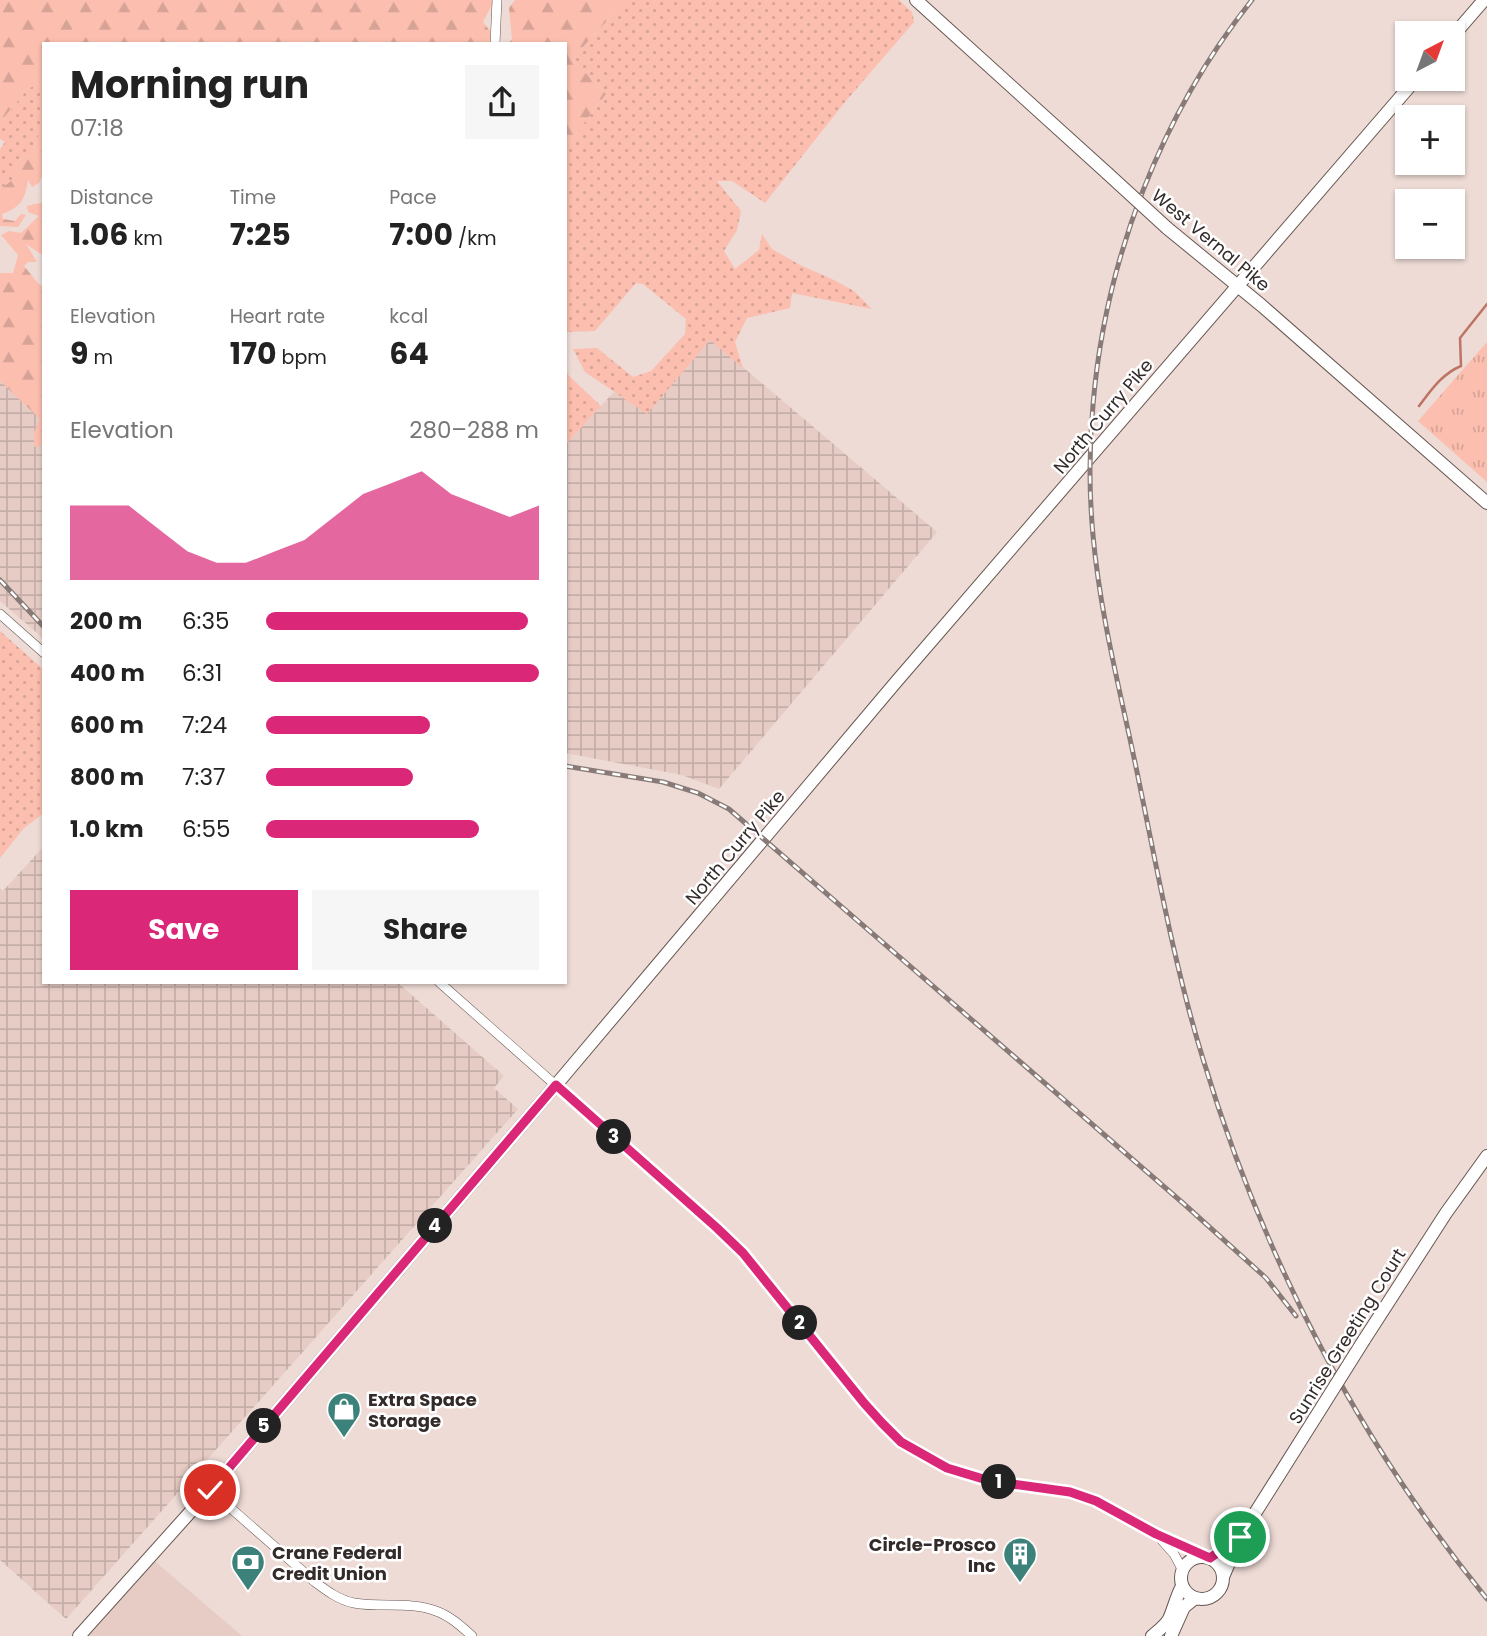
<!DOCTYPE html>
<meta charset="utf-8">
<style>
:root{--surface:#fff;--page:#f6f6f6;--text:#222;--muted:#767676;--accent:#db2777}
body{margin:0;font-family:Poppins,sans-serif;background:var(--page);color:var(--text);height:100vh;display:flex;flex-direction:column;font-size:26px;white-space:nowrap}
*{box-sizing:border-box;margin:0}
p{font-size:23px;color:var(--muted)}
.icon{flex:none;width:38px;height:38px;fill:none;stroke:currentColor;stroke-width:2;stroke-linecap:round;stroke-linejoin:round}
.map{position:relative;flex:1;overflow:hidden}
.panel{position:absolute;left:42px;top:42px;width:525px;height:942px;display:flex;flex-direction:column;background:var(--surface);border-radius:0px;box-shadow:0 2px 5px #0004}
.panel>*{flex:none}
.needle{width:46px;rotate:41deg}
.buttons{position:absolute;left:1395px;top:21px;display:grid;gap:14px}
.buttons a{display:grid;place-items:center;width:70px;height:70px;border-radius:0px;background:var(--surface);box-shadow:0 2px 5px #0004;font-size:35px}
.pin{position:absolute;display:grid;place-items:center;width:60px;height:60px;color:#fff;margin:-30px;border:4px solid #fff;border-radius:50%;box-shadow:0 2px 7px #0007}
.km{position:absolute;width:35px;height:35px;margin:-18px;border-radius:50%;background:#222;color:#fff;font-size:19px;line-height:35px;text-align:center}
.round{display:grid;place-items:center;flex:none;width:74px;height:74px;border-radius:0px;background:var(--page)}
.summary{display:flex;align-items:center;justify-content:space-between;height:119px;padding:0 28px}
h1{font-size:38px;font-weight:700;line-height:52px}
.metrics{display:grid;grid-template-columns:repeat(3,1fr);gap:10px;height:119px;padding:7px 28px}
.metrics div{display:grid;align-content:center}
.metrics b{font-size:30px;font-weight:700}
.metrics small{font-size:19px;font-weight:400}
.metrics p{font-size:19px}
.chart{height:196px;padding:14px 28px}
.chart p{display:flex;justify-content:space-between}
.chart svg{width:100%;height:126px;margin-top:7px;fill:var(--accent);opacity:.7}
.primary-button{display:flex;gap:14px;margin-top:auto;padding:14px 28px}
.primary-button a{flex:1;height:80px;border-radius:0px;background:var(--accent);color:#fff;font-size:28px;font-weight:700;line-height:80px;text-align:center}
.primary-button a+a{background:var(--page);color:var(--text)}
ul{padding:0 28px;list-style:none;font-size:23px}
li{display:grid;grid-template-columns:112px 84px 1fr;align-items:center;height:52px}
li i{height:18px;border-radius:9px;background:var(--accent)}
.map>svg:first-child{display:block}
.built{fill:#e6ccc5}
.industrial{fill:url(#industrial-grid)}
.grass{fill:url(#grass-dots)}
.forest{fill:url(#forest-firs)}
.park{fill:url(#park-tufts)}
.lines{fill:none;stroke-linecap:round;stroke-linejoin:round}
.stream{stroke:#bd7462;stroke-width:2.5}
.street-casing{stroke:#665651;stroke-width:10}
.secondary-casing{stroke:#665651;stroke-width:14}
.street{stroke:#fff;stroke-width:9}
.secondary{stroke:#fff;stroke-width:12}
.rail-casing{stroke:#887b77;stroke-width:5}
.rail{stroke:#fff;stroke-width:2.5;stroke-dasharray:8;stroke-linecap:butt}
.secondary-bridge-casing{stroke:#665651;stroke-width:14;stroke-linecap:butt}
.secondary-bridge{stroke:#fff;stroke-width:12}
.route-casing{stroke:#fff;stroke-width:14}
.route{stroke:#db2777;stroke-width:9}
.labels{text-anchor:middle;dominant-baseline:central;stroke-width:5;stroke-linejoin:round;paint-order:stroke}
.street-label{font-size:18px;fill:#332b29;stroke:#fff}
.poi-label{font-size:18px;font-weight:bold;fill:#332b29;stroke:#fff;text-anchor:start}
</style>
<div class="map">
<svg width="1487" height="1636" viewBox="0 0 1487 1636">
<defs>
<pattern id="industrial-grid" width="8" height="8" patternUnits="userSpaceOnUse" patternTransform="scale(1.75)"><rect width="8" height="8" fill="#e6ccc5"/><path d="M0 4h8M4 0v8" fill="none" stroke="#c6afa9"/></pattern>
<pattern id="grass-dots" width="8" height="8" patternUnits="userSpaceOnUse" patternTransform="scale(1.75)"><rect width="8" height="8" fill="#fbbeaf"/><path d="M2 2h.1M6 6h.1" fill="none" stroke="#d8a397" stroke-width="1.8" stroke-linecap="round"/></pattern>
<pattern id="forest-firs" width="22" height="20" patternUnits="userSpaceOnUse" patternTransform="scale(1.75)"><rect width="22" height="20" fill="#fbbeaf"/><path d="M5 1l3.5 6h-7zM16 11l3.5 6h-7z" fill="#d8a397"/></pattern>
<pattern id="park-tufts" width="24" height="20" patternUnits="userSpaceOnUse" patternTransform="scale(1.75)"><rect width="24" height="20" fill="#fbbeaf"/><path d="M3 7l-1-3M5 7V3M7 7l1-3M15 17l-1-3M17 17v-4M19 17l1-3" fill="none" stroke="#d8a397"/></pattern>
</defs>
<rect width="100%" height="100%" fill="#eedbd6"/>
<path class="built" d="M151 1558 242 1636H84Z"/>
<path class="industrial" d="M710 339 937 532 719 789 682 775 565 753V445L614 392 647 413Z
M0 373 44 411V639L0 601Z
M44 846V982H397L504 1076 494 1088 518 1109 66 1619 0 1560V889L3 891Z"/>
<path class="grass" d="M626 0H899L912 12 914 22 845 102 765 203 732 181H717L741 211 737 230 724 251 735 269 759 250 762 234 772 249 800 265 834 280 854 291 872 309 792 293 790 308 747 318 735 342 743 368 710 340 647 414 585 372 573 349 597 348 633 377 651 371 685 334 686 319 643 284 636 283 595 331 566 332 565 329V148L606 94 572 59Z
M44 78V116L40 118V132L32 155 19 160 15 178 0 189V149L5 142 0 139V122L27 90Z
M565 369 569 376 601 406 565 445Z
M0 631 44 670V813L24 828 0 858Z"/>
<path class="forest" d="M0 0H494V1L483 22 490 31V44H44V78L27 90 0 122Z
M515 0H626L572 59 606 94 565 148V44H508L512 39 509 8Z
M44 116V172L39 183 32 187 28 180C25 200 21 207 2 214L3 219 15 221 21 214 26 215 18 227 0 226V189L15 178 12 172 19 160 32 155 40 132V118Z
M44 202V256L26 244 37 262H28L24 266 38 283 44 288V445L34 447V432L40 419 0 381V273H13L18 255 1 235 9 231 21 233 39 216 28 212 27 206Z"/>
<path class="park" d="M1487 342V482L1418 421Z"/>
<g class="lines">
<path class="stream" d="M1419 406C1432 389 1442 374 1461 366L1460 338 1487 304"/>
<g class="street-casing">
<path id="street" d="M495 44 497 0
M0 614 44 653
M439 982 717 1228 743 1253 864 1403 882 1424 901 1442 947 1469 990 1481 1070 1492 1096 1501 1155 1534 1206 1557
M210 1490 315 1582C327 1591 339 1600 354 1603 381 1608 410 1601 436 1611 450 1616 461 1626 472 1636
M1159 1537 1174 1554 1182 1569"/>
</g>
<g class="secondary-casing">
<path id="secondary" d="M916 0 1107 173
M1452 37 1484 0
M1167 228 1261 305 1487 503
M1364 1340 1446 1213 1487 1156
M1181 1578a21 21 0 1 1 42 0a21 21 0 1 1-42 0Z
M1210 1558 1240 1537
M1223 1577 1240 1537 1315 1418
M79 1636 210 1490 556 1085 896 682 1416 79
M1152 1636C1158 1631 1165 1626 1169 1619 1174 1608 1176 1597 1182 1586
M1171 1636 1184 1607 1195 1598"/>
</g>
<use href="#street" class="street"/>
<use href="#secondary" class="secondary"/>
<g class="rail-casing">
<path id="rail" d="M1252 0C1161 114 1105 260 1093 405 1089 448 1089 492 1093 535 1100 615 1121 694 1137 772 1157 868 1174 965 1203 1059 1262 1255 1357 1439 1487 1599
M0 580 44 627
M565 766 663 782 698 793 729 809 1184 1204 1266 1278 1296 1316"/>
</g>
<use href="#rail" class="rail"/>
<g class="secondary-bridge-casing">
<path id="secondary-bridge" d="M1107 173 1167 228
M1315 1418 1364 1340"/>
</g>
<use href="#secondary-bridge" class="secondary-bridge"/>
</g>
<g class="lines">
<g class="route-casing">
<path id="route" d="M210 1490 556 1085 717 1228 743 1253 864 1403 882 1423 901 1442 947 1468 990 1481 1070 1492 1096 1501 1156 1534 1210 1558 1240 1537"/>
</g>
<use href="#route" class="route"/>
</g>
<defs>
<g id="shop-pin" transform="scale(1.75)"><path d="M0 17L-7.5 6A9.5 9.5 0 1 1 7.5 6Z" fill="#3c827a" stroke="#fff"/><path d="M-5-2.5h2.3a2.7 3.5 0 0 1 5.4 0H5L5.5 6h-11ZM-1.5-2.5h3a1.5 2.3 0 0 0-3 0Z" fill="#fff"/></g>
<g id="building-pin" transform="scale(1.75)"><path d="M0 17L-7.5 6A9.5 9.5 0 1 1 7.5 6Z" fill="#3c827a" stroke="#fff"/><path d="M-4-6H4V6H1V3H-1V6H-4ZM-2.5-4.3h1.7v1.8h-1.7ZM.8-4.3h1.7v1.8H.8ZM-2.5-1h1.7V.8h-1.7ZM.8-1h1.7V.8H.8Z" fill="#fff"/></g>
<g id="bank-pin" transform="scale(1.75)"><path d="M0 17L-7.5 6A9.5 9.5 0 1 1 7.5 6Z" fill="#3c827a" stroke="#fff"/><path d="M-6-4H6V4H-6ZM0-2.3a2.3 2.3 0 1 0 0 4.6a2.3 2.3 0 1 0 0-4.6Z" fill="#fff"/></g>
</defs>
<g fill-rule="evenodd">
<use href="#shop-pin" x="344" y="1409"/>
<use href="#building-pin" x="1020" y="1554"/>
<use href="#bank-pin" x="248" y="1562"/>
</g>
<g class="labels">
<g class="street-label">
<text transform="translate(1211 240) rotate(40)">West Vernal Pike</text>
<text transform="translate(1103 416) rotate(-50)">North Curry Pike</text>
<text transform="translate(735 847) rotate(-50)">North Curry Pike</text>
<text transform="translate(1347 1336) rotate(-58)">Sunrise Greeting Court</text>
</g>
<g class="poi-label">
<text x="368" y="1399">Extra Space<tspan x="368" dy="21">Storage</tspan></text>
<text x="996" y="1544" text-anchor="end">Circle-Prosco<tspan x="996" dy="21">Inc</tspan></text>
<text x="272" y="1552">Crane Federal<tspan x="272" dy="21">Credit Union</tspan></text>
</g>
</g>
</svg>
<div class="buttons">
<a><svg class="needle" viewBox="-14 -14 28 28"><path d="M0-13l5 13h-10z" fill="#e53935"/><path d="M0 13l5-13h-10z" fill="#767676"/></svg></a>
<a>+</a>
<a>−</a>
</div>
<div class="pin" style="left:1240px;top:1537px;background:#1e9e55"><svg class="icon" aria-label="arrive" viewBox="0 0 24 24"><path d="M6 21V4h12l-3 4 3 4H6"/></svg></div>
<div class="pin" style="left:210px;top:1490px;background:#d93025"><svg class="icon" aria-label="check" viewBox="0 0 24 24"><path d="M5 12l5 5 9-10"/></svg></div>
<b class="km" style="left:999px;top:1482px">1</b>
<b class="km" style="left:800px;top:1323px">2</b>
<b class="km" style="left:614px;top:1137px">3</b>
<b class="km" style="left:435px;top:1226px">4</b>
<b class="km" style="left:264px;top:1426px">5</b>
<section class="panel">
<div class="summary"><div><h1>Morning run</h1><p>07:18</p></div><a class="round"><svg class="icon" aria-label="share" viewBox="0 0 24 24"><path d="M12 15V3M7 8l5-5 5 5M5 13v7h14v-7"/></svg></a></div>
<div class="metrics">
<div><p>Distance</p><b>1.06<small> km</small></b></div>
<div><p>Time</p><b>7:25</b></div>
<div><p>Pace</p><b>7:00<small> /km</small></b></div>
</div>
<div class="metrics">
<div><p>Elevation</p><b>9<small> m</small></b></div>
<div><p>Heart rate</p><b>170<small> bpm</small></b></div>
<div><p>kcal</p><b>64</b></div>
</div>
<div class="chart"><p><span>Elevation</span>280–288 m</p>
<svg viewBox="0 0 160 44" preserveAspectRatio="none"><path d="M0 44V18L10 18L20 18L30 26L40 34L50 38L60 38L70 34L80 30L90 22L100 14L110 10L120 6L130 14L140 18L150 22L160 18V44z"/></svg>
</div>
<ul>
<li><b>200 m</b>6:35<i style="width:96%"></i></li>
<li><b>400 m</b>6:31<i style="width:100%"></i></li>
<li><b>600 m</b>7:24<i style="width:60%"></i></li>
<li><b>800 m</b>7:37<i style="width:54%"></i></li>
<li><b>1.0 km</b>6:55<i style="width:78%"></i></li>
</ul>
<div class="primary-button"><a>Save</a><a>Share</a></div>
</section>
</div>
